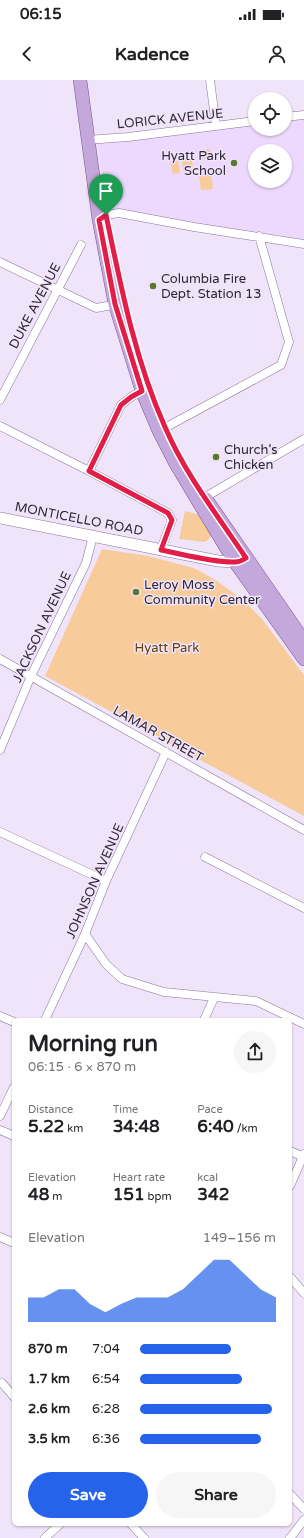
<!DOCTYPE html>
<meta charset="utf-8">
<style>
:root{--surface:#fff;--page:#f6f6f6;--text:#202124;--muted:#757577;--accent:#2563eb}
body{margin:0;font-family:"Varela Round",sans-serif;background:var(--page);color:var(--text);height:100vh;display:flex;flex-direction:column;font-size:15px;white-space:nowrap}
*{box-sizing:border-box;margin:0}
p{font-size:13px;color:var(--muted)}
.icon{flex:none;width:22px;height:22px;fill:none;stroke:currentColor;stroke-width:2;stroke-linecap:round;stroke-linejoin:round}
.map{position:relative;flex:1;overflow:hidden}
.sheet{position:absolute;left:12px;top:938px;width:280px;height:508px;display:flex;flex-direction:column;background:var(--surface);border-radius:6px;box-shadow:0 1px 3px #0004}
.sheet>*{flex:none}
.fabs{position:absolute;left:248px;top:12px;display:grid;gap:8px}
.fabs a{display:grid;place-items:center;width:44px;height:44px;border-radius:50%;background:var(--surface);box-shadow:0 1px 3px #0004;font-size:20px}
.pin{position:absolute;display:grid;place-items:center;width:34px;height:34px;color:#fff;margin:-41px -17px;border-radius:50% 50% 50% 0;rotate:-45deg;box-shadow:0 0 4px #0007}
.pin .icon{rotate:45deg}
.round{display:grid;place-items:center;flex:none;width:42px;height:42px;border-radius:21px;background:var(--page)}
.head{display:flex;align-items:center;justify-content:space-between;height:68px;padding:0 16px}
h1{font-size:22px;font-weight:700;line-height:30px}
.stats{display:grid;grid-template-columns:repeat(3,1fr);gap:6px;height:68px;padding:4px 16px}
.stats div{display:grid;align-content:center}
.stats b{font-size:17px;font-weight:700}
.stats small{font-size:11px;font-weight:400}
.stats p{font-size:11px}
.chart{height:112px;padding:8px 16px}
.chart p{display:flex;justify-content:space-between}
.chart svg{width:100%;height:72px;margin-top:4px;fill:var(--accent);opacity:.7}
.cta{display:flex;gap:8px;margin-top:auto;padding:8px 16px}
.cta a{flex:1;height:46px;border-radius:24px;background:var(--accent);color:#fff;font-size:16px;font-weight:700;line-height:46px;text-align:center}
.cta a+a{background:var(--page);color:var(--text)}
ul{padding:0 16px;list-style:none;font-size:13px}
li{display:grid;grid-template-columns:64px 48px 1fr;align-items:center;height:30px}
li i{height:10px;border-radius:5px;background:var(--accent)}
.status{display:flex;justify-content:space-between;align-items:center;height:28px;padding:0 20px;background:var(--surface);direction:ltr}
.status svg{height:11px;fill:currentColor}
header{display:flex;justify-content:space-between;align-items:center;height:52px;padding:0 16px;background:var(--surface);font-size:18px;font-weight:700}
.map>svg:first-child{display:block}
.built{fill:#ecd9fd;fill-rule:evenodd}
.green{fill:#f8cb9a}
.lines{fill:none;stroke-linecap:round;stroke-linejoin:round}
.street-casing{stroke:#887598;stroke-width:9}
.secondary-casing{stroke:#887598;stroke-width:12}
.primary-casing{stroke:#765591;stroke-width:14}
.street{stroke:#fff;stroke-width:8}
.secondary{stroke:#fff;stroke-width:11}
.primary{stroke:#c4a8db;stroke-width:13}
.route-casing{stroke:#fff;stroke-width:8}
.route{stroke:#e11d48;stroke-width:5}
.poi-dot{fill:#5a792f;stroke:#f0e4fb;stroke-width:1.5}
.labels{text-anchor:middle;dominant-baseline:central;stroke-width:3;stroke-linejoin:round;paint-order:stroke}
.street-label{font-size:13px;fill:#2e2735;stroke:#f0e4fb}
.poi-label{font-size:13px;fill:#2e2735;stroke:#f0e4fb;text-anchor:start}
.park-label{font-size:13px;fill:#633f10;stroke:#f0e4fb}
</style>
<div class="status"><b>06:15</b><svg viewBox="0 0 49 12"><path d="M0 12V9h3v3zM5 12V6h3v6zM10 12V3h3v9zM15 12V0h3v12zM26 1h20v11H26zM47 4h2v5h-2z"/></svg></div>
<header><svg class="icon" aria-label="back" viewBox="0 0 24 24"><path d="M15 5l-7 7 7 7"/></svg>Kadence<svg class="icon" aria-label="person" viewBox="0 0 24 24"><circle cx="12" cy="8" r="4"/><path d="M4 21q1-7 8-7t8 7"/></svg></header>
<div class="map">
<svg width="304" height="1458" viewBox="0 0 304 1458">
<rect width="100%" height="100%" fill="#f0e4fb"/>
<path class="built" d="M304 35V164L108 133 97 60 255 41V49H285V37ZM255 71H285V101H255Z"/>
<path class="green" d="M202 74a5 5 0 1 1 10 0a5 5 0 1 1-10 0Z
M191 78 194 90 185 92 183 91 182 80Z
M178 81 180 93 173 94 170 82Z
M211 92 213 109 201 110 199 95 201 93Z
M185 431 200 435 211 452V456L207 461 204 462 179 459Z
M102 469 148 476 194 488 217 501 244 521 262 539 304 595V736L45 596Z"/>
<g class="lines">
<g class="street-casing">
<path id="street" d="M210 0 216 46
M285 37 304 35
M87 60 128 57 255 41
M99 140 106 135 119 133 194 147 304 164
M0 182 96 228 124 223
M0 320 81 165
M0 346 89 391 168 433 172 440 161 469
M159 351 281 285 289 262 259 156
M89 391 121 325 131 317 149 307
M202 419 304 359
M0 579 304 750
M0 670 31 596 86 483 93 456
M0 752 106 801
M205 777 304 828
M85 854 106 884 122 899 164 912 256 921 304 944
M0 936 14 942
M45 940 85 854 106 801 166 672
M204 940 214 918
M0 1036 14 1007
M0 1050 14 1056
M290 1071 304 1077
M290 1106 304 1074
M0 1157 14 1163
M290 1197 304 1213
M2 1303 14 1317
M290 1414 304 1429
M131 1444 144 1458
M45 1458 60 1444
M290 1458 304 1440"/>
</g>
<g class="secondary-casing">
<path id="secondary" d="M0 438 218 481 235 482 241 480"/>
</g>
<g class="primary-casing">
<path id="primary" d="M80 0 99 140 115 224 142 311 159 351 176 384 198 421 235 482 304 579
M206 419 304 561"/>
</g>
<use href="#street" class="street"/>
<use href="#secondary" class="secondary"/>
<use href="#primary" class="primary"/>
</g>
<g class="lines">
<g class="route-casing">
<path id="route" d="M106 135C121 207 135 280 165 347 185 394 218 436 246 478 243 480 239 482 235 482 214 483 182 474 161 470L172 440 168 433 89 391 121 325 131 317 142 311 115 224 99 140Z"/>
</g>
<use href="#route" class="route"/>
</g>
<g class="poi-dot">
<circle cx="234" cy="83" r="4"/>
<circle cx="153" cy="206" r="4"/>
<circle cx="216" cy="377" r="4"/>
<circle cx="136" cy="512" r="4"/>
</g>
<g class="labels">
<g class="street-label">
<text transform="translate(170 39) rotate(-6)">LORICK AVENUE</text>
<text transform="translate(35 226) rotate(-62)">DUKE AVENUE</text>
<text transform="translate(79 439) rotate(11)">MONTICELLO ROAD</text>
<text transform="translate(42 547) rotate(-65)">JACKSON AVENUE</text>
<text transform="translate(158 654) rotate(29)">LAMAR STREET</text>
<text transform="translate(95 801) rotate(-66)">JOHNSON AVENUE</text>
</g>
<g class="poi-label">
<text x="226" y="76" text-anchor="end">Hyatt Park<tspan x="226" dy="15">School</tspan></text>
<text x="161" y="199">Columbia Fire<tspan x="161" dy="15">Dept. Station 13</tspan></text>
<text x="224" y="370">Church's<tspan x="224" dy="15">Chicken</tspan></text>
<text x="144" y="505">Leroy Moss<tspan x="144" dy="15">Community Center</tspan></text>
</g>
<g class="park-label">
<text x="167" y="568">Hyatt Park</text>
</g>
</g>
</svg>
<div class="fabs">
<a><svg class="icon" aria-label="locate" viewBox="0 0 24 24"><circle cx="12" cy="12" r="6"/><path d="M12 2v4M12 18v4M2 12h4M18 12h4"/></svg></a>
<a><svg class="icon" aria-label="layers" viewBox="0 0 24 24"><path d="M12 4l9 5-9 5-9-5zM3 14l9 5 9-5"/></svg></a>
</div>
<div class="pin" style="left:106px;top:135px;background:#1e9e55"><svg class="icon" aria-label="arrive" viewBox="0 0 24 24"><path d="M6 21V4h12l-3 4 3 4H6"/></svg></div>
<section class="sheet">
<div class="head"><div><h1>Morning run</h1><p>06:15 · 6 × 870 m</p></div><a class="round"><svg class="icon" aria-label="share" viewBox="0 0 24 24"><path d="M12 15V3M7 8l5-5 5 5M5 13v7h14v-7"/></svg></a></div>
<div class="stats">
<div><p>Distance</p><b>5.22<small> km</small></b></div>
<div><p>Time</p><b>34:48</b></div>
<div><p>Pace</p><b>6:40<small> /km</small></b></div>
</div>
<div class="stats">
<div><p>Elevation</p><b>48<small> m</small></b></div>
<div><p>Heart rate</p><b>151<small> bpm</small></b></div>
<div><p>kcal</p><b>342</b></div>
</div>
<div class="chart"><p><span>Elevation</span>149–156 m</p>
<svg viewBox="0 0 160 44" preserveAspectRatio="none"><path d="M0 44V29L10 29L20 24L30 24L40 33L50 38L60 33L70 29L80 29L90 29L100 24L110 15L120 6L130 6L140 15L150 24L160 29V44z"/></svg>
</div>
<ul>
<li><b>870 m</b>7:04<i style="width:67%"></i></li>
<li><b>1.7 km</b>6:54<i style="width:75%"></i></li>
<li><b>2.6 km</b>6:28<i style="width:97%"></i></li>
<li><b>3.5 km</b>6:36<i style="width:89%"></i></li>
</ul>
<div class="cta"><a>Save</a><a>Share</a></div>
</section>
</div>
